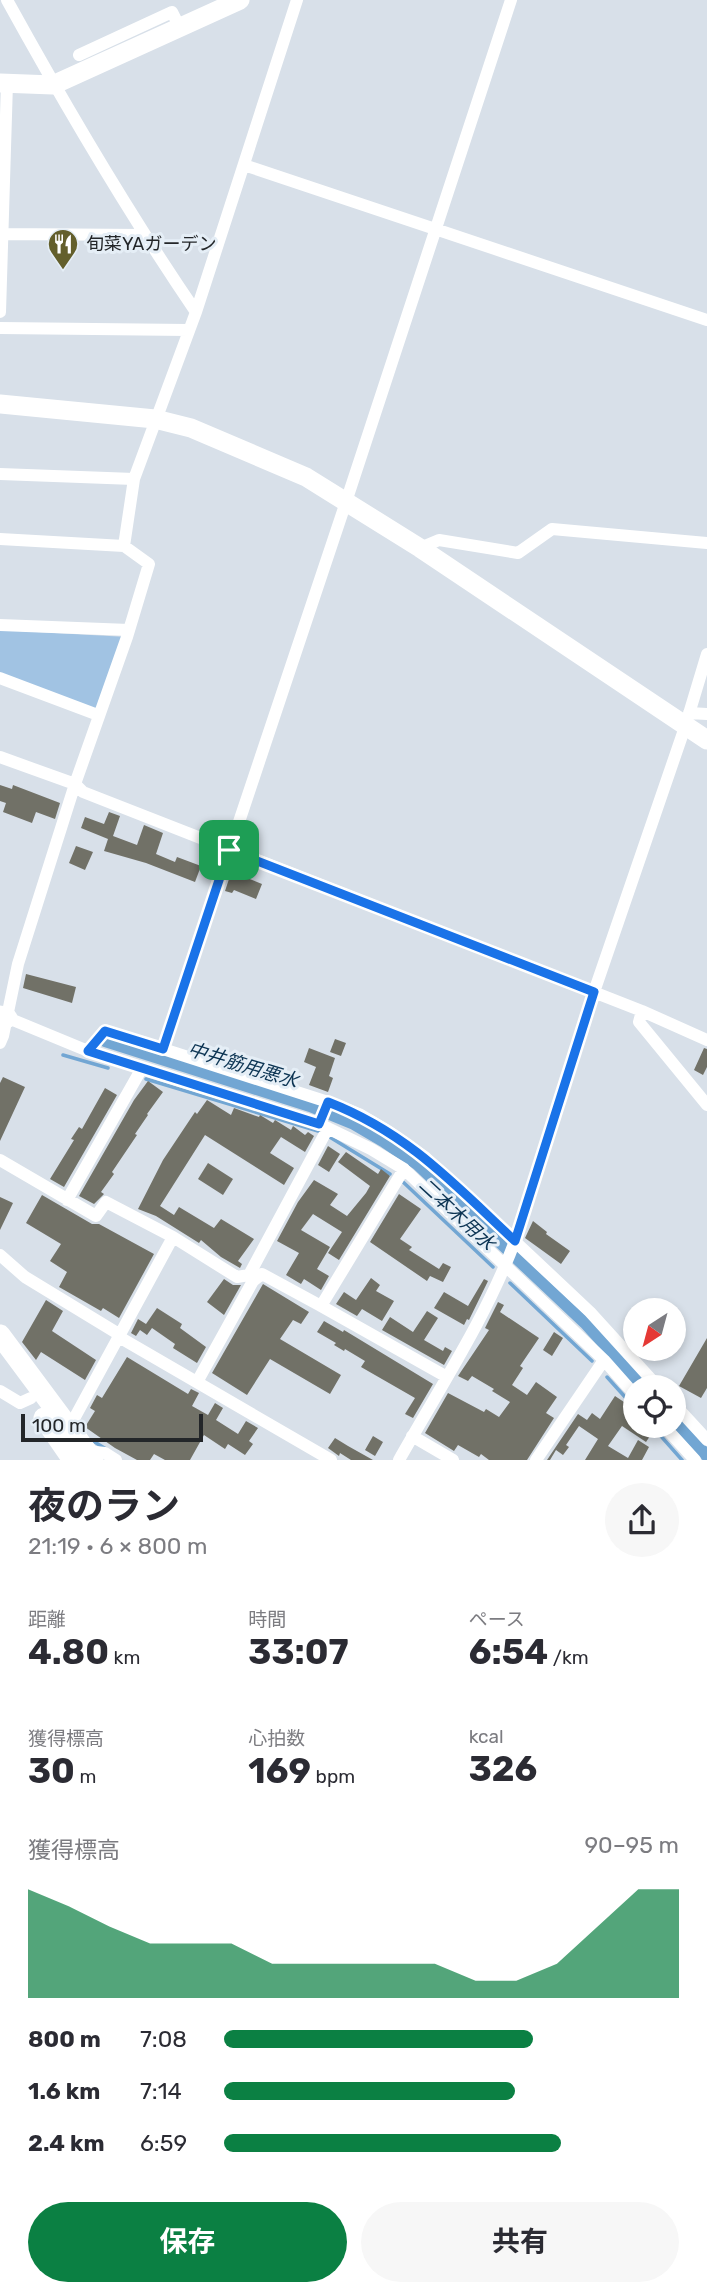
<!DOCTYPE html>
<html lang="ja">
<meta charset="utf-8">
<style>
:root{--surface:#fff;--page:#f7f7f7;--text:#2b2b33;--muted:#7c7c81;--accent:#0b8043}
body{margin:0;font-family:Rubik,"Noto Sans JP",sans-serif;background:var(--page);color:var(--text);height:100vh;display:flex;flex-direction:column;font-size:26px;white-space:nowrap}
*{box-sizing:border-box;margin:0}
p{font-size:23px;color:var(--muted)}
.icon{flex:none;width:38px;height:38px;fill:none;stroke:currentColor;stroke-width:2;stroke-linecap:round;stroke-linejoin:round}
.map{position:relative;height:1460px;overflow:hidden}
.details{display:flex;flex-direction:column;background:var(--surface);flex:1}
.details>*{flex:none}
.needle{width:46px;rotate:216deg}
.controls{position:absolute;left:623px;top:1298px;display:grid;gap:14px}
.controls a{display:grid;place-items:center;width:63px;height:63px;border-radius:50%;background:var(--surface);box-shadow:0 4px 10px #0003;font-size:35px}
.scale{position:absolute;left:21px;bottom:18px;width:182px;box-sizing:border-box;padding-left:7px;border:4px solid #232629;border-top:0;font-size:19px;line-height:24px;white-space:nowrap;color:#232629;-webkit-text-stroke:5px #e5eef6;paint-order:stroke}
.pin{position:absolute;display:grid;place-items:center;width:60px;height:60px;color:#fff;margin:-30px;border-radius:14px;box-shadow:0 4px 10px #0006}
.round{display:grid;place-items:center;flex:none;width:74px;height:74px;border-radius:37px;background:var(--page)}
.headline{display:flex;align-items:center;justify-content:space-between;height:119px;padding:0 28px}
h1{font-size:38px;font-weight:700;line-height:52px}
.stats{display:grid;grid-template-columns:repeat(3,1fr);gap:10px;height:119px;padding:7px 28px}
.stats div{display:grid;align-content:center}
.stats b{font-size:35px;font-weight:700}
.stats small{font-size:19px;font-weight:400}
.stats p{font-size:19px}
.chart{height:196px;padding:14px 28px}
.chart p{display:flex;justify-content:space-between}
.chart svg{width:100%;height:126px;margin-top:7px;fill:var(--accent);opacity:.7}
.cta{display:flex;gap:14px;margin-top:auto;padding:14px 28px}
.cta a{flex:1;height:80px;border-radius:42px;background:var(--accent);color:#fff;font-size:28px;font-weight:700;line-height:80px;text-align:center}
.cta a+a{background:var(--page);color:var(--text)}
ul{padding:0 28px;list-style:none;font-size:23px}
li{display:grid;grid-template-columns:112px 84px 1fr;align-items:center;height:52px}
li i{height:18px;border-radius:9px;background:var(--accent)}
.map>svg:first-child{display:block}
.green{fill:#a1c3e3}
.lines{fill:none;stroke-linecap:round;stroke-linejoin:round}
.stream{stroke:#72a6d3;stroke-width:3.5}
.canal{stroke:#72a6d3;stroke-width:12}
.building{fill:#717167}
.street{stroke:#fff;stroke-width:12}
.secondary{stroke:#fff;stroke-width:19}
.primary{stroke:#fff;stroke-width:21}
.route-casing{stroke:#fff;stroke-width:14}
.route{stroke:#1a73e8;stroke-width:9}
.labels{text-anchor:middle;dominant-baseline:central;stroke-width:6;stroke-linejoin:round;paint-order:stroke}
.poi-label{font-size:18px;fill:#232629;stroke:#e5eef6;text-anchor:start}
.water-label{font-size:19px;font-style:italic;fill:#0c3453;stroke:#e5eef6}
</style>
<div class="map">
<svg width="707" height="1460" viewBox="0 0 707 1460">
<rect width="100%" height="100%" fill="#d8e0e9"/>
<path class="green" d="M0 630 127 637 98 715 0 678Z"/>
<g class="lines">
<path class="stream" d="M63 1055 108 1068
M146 1079 318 1131
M328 1136 390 1174
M402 1181 493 1267
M510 1283 592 1361
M607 1377 635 1408
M652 1426 682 1460
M93 1441 106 1449"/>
<path class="canal" d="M105 1041 310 1106 354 1124 383 1141 417 1164 586 1324 644 1388
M674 1420 707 1456"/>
</g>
<path class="building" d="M0 785 12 789 13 785 60 803 55 819 36 812 32 823 3 812 6 803 0 801Z
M109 812 120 816 113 836 137 845 144 825 163 833 156 854 175 862 177 857 201 866 195 882 146 863 104 851 108 839 81 828 85 817 104 824Z
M76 846 93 852 85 870 69 863Z
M230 876 241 879 242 876 262 884 256 899 234 890 232 893 225 891Z
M26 974 76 987 72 1003 23 988Z
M335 1039 346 1043 341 1056 330 1052Z
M309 1048 335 1058 329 1076 333 1078 328 1092 309 1085 316 1067 304 1062Z
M704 1048 707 1049V1067L703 1075 694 1070Z
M3 1077 25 1087 0 1141V1083Z
M148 1081 163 1092 147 1114 148 1115 135 1134 137 1135 112 1172 114 1174 101 1192 104 1194 94 1204 79 1196 134 1100Z
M105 1088 117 1095 64 1187 50 1179 74 1140 71 1139 79 1127 82 1129Z
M207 1100 231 1115 234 1108 259 1117 260 1115 273 1123 275 1120 291 1130 293 1126 305 1135 308 1132 314 1136 305 1152 281 1137 270 1153 294 1168 284 1185 205 1135 160 1206 174 1215 179 1207 214 1228 221 1219 254 1239 238 1261 242 1264 240 1268 221 1257 201 1240 199 1243 156 1216 138 1209 163 1160 195 1112 197 1114Z
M328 1146 340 1154 329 1172 318 1165Z
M346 1152 378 1174 381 1169 390 1176 339 1260 328 1253 342 1232 313 1214 301 1230 330 1247 317 1269 329 1276 321 1290 304 1279 301 1284 286 1275 299 1253 277 1241 298 1202 314 1180 338 1194 330 1205 347 1216 366 1193 370 1186 338 1162Z
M208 1163 233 1179 223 1195 198 1179Z
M399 1194 421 1209 400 1239 412 1247 409 1250 439 1269 443 1263 451 1267 443 1282 430 1276 427 1281 370 1242Z
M42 1195 92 1224H99L154 1254 119 1318 103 1308 101 1311 59 1287 67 1272 50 1261 61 1244 26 1223Z
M0 1197 13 1203 0 1230Z
M533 1221 547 1232 546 1234 570 1251 561 1264 525 1238Z
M371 1278 380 1285 376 1291 394 1301 382 1321 362 1309 357 1316 336 1304 344 1292 356 1300Z
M224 1279 233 1285H241L224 1315 207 1302Z
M484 1279 488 1281 469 1320 467 1319 464 1325 434 1308 444 1292 468 1306Z
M263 1284 309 1312 301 1324 293 1320 280 1339 341 1375 330 1394 270 1359 247 1395 212 1373Z
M46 1300 63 1311 52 1331 96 1360 85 1380 41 1352 36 1360 22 1342Z
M498 1302 504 1305 500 1312 539 1338 520 1366 523 1368 512 1385 527 1395 536 1382 557 1397 546 1413 554 1418 527 1460H489L481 1454 479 1457 458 1445 454 1451 425 1433 448 1393 484 1412 486 1409 499 1417 510 1402 492 1391 494 1389 472 1376 468 1381 458 1376 489 1330 485 1328Z
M157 1308 182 1324 180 1328 206 1347 197 1363 173 1348 175 1344 152 1328 147 1335 140 1330 136 1336 131 1333 138 1319 146 1324Z
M427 1311 438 1318 424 1340 443 1351 445 1347 452 1351 444 1365 382 1330 390 1317 413 1332Z
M324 1321 343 1332 344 1330 433 1384 413 1418 405 1414 415 1398 361 1367 365 1361 345 1349 344 1351 334 1345 336 1343 317 1332Z
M554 1332 563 1338 552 1356 543 1350Z
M707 1338V1388L701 1398 679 1386Z
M127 1357 188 1394 191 1389 199 1393 192 1406 208 1415 215 1403 223 1408 216 1420 238 1434 246 1421 258 1428 249 1441 253 1444 245 1455 228 1444 225 1449 204 1435 190 1460H165L154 1454 150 1460H137L115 1448 85 1427 95 1411 90 1408 97 1395 102 1398Z
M615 1396 633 1408 627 1416 635 1421V1426H642L652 1433 646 1442 622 1426 608 1446 628 1458 638 1440 649 1447 642 1460H585L598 1439 579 1426 566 1445 569 1447 563 1455 556 1450 550 1460H547L578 1414 587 1420 592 1413 600 1419Z
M373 1436 383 1442 375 1456 365 1450Z
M335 1438 348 1446 373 1460H351L340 1453 339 1456 328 1448Z"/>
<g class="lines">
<path class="street" d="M7 0C66 107 127 211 196 312
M511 0 346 502 163 1049 328 1102 359 1114 389 1132 426 1158 590 1312 659 1388
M79 55 172 12 179 26
M244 165 707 320
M0 234 144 235
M0 312 7 83
M0 328 188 330
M0 474 134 479
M0 539 124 546 149 564 127 637 75 784 18 964 3 1036 0 1043
M124 546 134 479 196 312 297 0
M420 548 439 540 518 553 552 529 707 543
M0 625 129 630
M0 678 98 715
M689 713 707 714
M0 757 75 784 83 792 642 1011 707 1040
M642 1011 639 1022 707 1105
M8 1018 88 1051 319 1124 371 1149 404 1169 604 1360 635 1395
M88 1051 105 1031 163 1049
M0 1160 96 1216 106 1202 173 1237 237 1277 249 1275 253 1281
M404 1169 321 1306 447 1377
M67 1200 142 1068
M0 1255 25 1277 117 1333 119 1337 331 1460
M249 1275 328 1128
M197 1382 253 1281 262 1274 321 1306
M0 1391 20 1403 31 1398
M674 1404 707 1440
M664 1426 695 1460
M69 1428 173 1237
M412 1436 453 1460
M87 1451 105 1453 116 1460
M399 1460C439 1389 486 1318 515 1241L594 992 685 727 707 654
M536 1460 604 1360"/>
<path class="secondary" d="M0 83 53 85 240 0
M0 404 155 419 191 428 306 477 420 548 707 740
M0 1015 8 1018"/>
<path class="primary" d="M0 1335 93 1460
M44 1418 73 1460"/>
</g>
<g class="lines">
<g class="route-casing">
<path id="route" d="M229 850 594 992 515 1241C454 1184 408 1133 328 1102L319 1124 88 1051 105 1031 163 1049Z"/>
</g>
<use href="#route" class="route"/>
</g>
<defs>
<g id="restaurant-pin" transform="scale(1.575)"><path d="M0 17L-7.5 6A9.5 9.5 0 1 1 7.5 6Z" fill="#635f2c" stroke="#e5eef6"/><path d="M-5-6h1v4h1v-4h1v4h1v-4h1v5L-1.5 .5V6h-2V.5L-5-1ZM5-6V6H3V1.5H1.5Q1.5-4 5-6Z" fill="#fff"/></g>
</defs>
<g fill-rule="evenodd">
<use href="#restaurant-pin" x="63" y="244"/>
</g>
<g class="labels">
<g class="poi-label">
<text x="86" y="244">旬菜YAガーデン</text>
</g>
<g class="water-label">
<text transform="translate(243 1065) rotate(17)">中井筋用悪水</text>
<text transform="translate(457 1214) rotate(43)">二本木用水</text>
</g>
</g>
</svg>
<div class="controls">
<a><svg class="needle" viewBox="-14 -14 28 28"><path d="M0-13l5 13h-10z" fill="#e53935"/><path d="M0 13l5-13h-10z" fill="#7c7c81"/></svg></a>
<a><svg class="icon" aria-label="locate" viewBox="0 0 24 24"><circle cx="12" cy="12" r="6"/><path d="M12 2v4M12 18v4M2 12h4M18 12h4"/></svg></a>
</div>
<div class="scale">100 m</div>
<div class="pin" style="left:229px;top:850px;background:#1e9e55"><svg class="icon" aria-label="arrive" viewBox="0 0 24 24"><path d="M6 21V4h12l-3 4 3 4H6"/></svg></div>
</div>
<section class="details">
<div class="headline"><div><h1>夜のラン</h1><p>21:19 · 6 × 800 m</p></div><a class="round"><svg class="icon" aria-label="share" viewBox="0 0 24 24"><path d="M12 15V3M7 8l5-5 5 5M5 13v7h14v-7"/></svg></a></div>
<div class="stats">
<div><p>距離</p><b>4.80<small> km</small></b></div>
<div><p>時間</p><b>33:07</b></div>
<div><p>ペース</p><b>6:54<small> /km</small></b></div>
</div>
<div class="stats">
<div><p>獲得標高</p><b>30<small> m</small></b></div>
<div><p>心拍数</p><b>169<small> bpm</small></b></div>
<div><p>kcal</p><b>326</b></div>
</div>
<div class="chart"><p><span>獲得標高</span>90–95 m</p>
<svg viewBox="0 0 160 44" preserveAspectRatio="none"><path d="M0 44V6L10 12L20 19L30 25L40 25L50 25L60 32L70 32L80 32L90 32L100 32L110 38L120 38L130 32L140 19L150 6L160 6V44z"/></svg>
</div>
<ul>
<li><b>800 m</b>7:08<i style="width:68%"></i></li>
<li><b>1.6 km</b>7:14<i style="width:64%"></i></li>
<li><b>2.4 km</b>6:59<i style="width:74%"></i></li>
</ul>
<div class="cta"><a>保存</a><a>共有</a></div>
</section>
